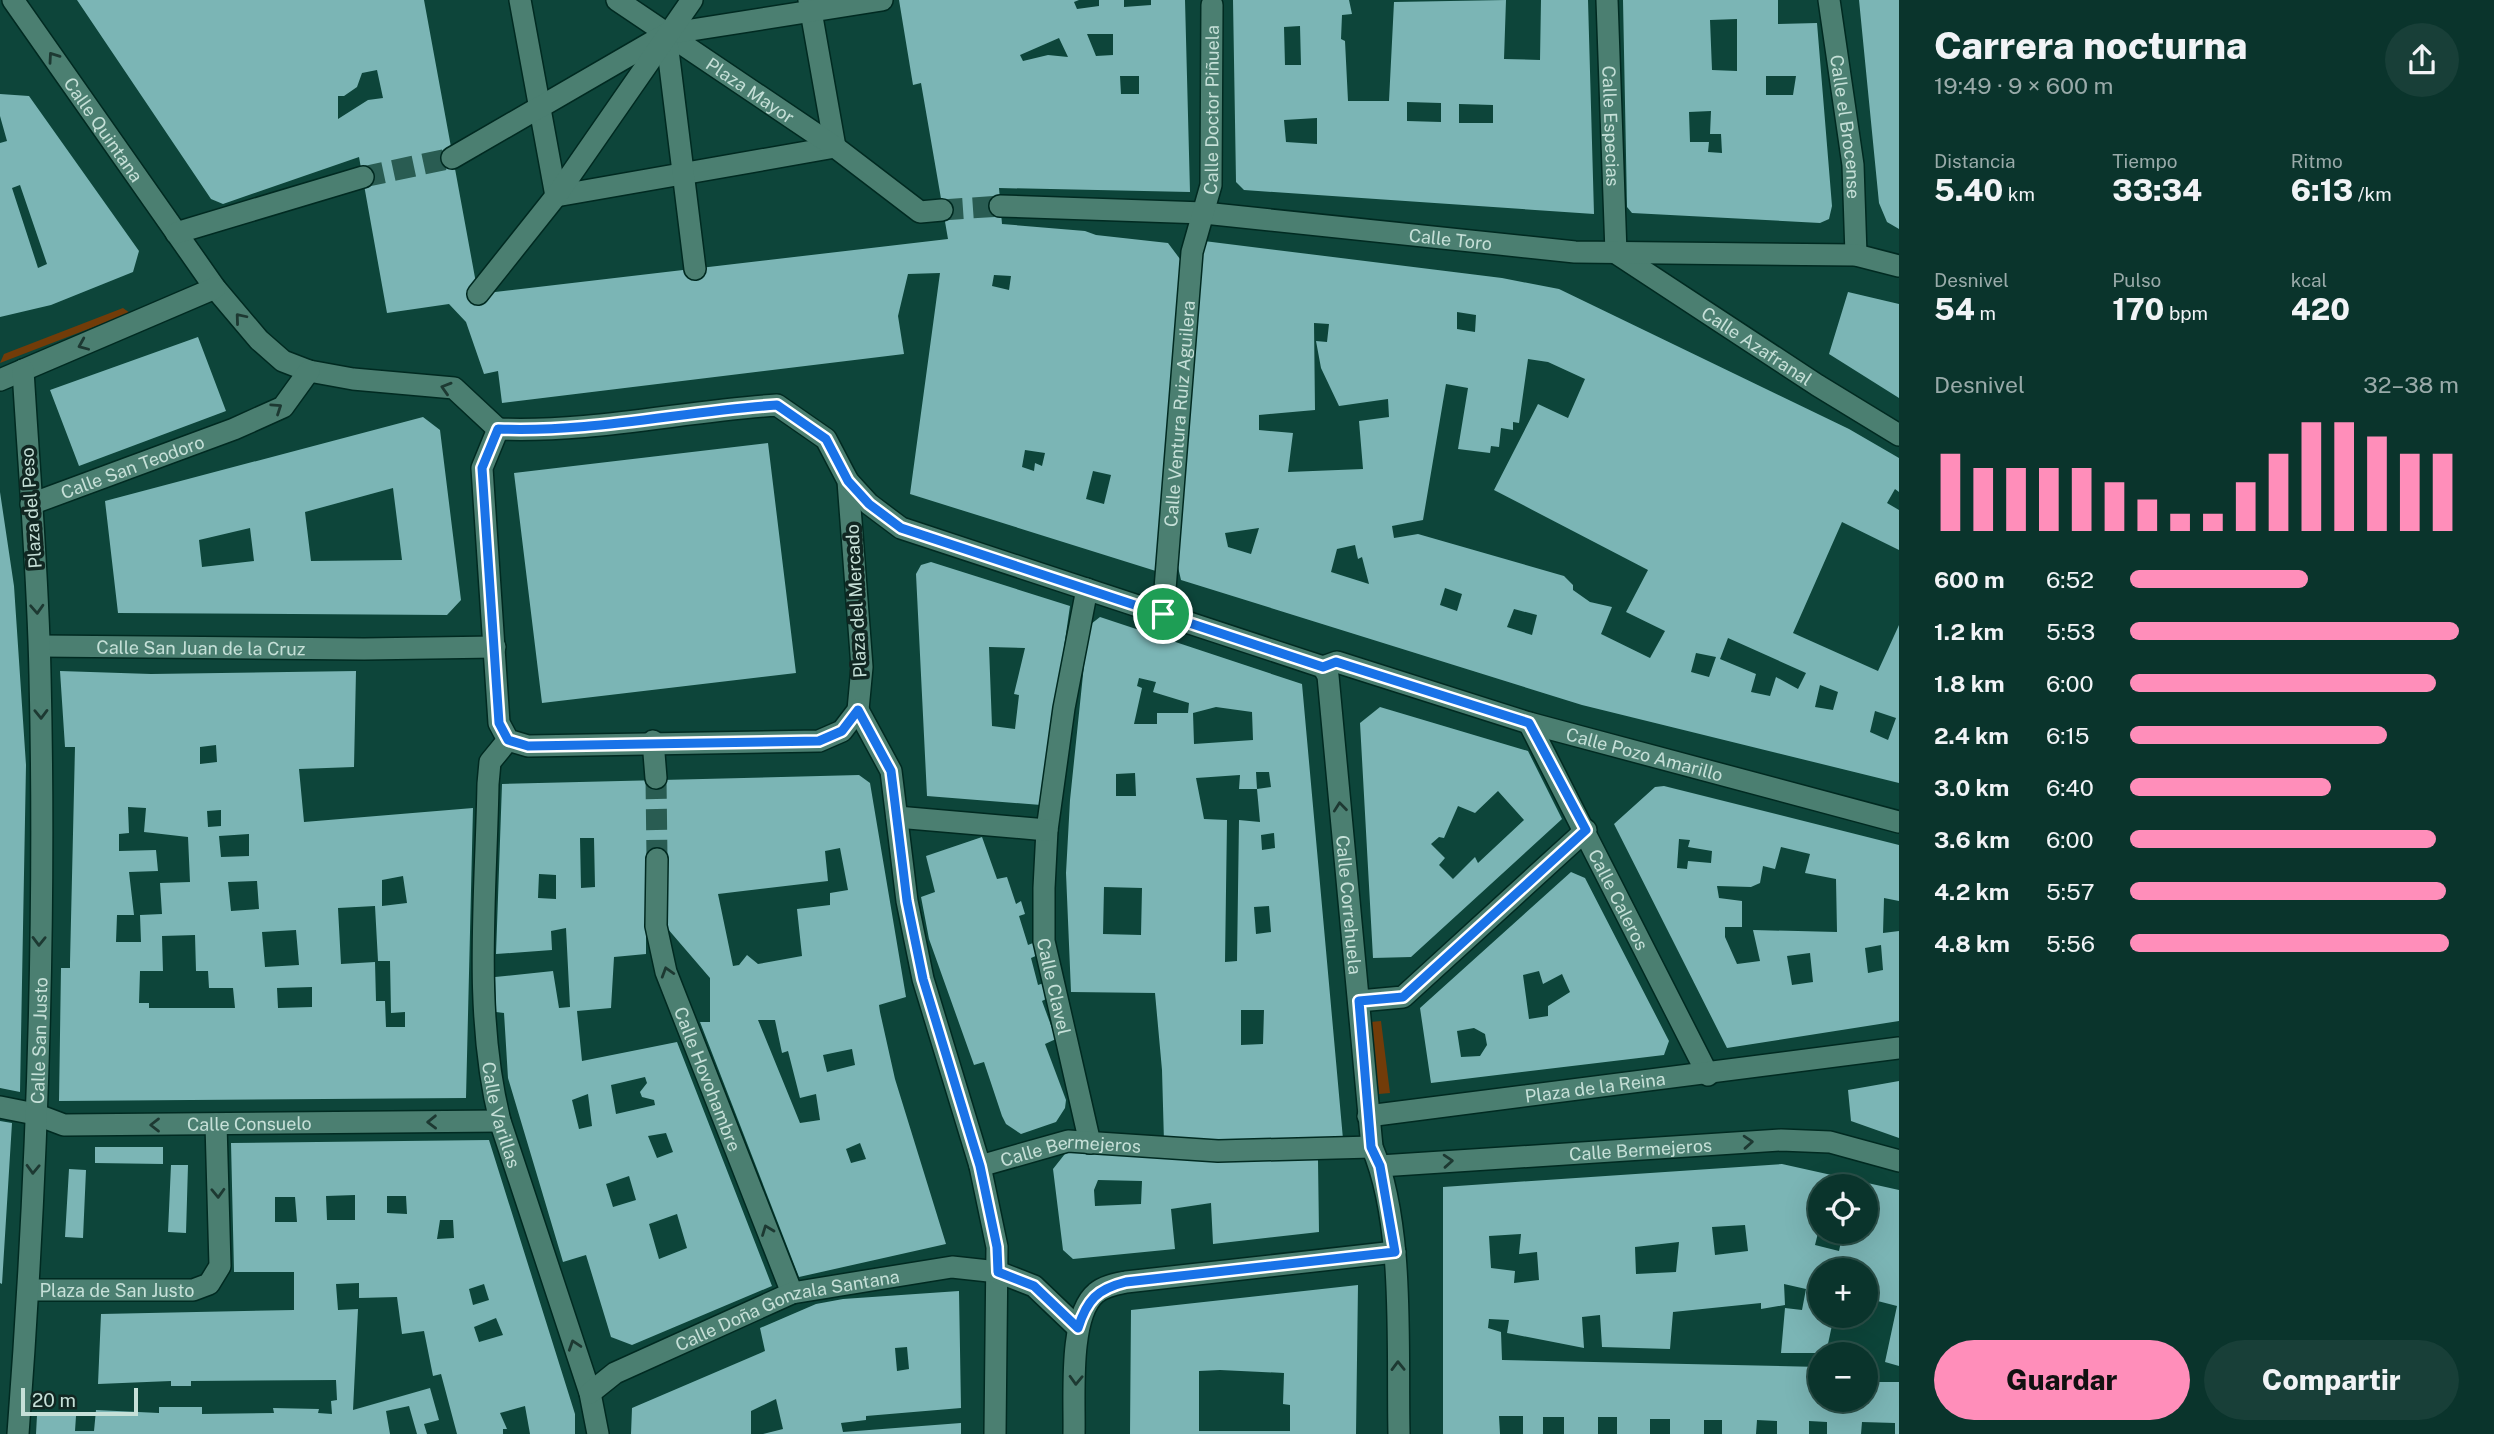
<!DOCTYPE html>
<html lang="es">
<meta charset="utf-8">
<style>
:root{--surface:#0a342c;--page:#183f38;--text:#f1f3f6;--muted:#99aaa9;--line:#2a4f48;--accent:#ff8eba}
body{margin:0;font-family:"Public Sans",sans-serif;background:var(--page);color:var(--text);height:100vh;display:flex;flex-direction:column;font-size:26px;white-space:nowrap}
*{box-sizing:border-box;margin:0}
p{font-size:23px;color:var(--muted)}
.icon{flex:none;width:38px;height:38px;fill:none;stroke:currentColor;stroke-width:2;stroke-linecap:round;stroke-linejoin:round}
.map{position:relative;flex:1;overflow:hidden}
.panel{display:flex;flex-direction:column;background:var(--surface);width:595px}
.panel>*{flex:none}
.controls{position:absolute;left:1808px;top:1174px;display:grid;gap:14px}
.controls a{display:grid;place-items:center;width:70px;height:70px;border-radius:50%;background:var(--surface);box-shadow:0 7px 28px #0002,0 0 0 2px var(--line);font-size:35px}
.scale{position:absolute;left:21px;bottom:18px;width:117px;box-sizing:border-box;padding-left:7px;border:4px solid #c6e0d8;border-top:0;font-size:19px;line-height:24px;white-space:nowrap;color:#c6e0d8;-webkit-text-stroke:5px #112722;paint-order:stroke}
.pin{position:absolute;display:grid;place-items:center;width:60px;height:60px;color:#fff;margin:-30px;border:4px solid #fff;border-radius:50%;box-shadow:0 2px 7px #0007}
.round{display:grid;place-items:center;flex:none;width:74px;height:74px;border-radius:37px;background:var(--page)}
.overview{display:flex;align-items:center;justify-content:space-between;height:119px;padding:0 35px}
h1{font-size:38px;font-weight:800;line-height:52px}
.figures{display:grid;grid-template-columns:repeat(3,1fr);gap:10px;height:119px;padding:7px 35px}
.figures div{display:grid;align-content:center}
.figures b{font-size:30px;font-weight:800}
.figures small{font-size:19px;font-weight:400}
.figures p{font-size:19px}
.chart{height:196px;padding:14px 35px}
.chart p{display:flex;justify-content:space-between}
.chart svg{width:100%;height:126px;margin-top:7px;stroke:var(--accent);stroke-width:6}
.button{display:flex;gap:14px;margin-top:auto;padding:14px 35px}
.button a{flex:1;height:80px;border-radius:42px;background:var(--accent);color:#111;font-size:28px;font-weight:800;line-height:80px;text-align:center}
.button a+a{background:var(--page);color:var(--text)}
ul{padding:0 35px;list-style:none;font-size:23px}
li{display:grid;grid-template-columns:112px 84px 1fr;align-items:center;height:52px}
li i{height:18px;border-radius:9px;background:var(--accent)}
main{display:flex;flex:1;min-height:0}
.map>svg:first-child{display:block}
.green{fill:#723c09}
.building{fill:#7bb5b5;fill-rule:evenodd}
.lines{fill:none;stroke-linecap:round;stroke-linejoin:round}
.minor-tunnel{stroke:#295c52;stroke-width:21;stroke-dasharray:21 10;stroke-linecap:butt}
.minor-casing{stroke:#002a21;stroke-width:24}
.minor{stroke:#4b7f71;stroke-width:21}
.oneway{stroke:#1d3932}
.route-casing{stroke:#fff;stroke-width:14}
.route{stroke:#1a73e8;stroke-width:9}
.labels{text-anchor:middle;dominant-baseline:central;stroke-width:7;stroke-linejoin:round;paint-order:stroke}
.street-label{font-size:18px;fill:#c6e0d8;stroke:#112722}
</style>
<main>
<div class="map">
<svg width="1899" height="1434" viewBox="0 0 1899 1434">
<rect width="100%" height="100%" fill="#0d453a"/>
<path class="green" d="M123 308 130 313 0 363 4 354Z
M1381 1021 1390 1093 1379 1094 1370 1022Z"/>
<path class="building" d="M77 0H424L478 294 948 239 921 83 913 85 899 0H1079L1074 2 1077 9 1099 6V0H1124V7L1151 5V0H1185L1190 192 999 188 1002 224 1085 231 1096 235 1168 243 1180 259 1159 572 910 494 940 273 908 274 898 316 904 354 502 403 498 371 484 374 466 322 449 304 387 313 359 157 223 204 211 199ZM1087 34H1113V55L1096 56ZM1059 38 1068 57 1048 55 1023 61 1020 55ZM377 70 383 98 368 100 338 119V96H344L357 87 362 73ZM1120 76H1139V94H1121ZM994 275 1011 276 1009 290 992 286ZM1025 450 1045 453 1042 466 1035 463 1034 471 1022 467ZM1093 471 1111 475 1104 504 1086 499Z
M1233 0H1349L1352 14 1342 15 1341 39 1345 41 1348 101H1389L1394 2 1506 0 1504 59 1540 60 1541 0H1588L1594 214 1244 190 1236 182ZM1300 26 1301 65H1285L1284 27ZM1407 102 1441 103V122L1407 121ZM1459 104 1493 105V123H1459ZM1317 118V144L1286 142 1284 120Z
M1623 0H1778V24L1817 23 1832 206 1829 219 1820 223 1632 213 1627 207ZM1737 19V71L1712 70 1710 20ZM1766 76H1796L1793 95H1766ZM1711 111 1710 134H1721L1722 153 1708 152 1709 142H1690L1689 112Z
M1859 0H1899V229L1887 222 1879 203Z
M0 94 29 96 139 251 133 272 51 305 0 317V143L7 141 0 116ZM20 185 47 264 38 268 12 188Z
M1204 241 1502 278 1559 289 1849 429 1899 458V492L1895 489 1887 503 1899 510V550L1842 522 1793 633 1878 671 1899 625V783L1582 705 1181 580 1178 567 1187 423ZM1457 312 1476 315 1475 332 1457 329ZM1314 323 1329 324 1327 342 1316 341 1321 368 1339 406 1388 399 1389 417 1359 421 1363 469 1288 472 1293 433 1259 430V415L1315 410ZM1528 359 1548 362 1585 379 1568 418 1538 404 1494 490 1648 570 1626 612 1665 631 1650 658 1601 634 1612 607 1590 602 1573 590V585L1564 576 1418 534 1394 538 1392 526 1423 520 1446 384 1468 388 1458 449 1490 453 1491 446 1499 447 1501 428 1513 430V422L1519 423ZM1259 528 1251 554 1228 547 1225 533ZM1355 545 1358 559 1362 557 1369 584 1331 572 1337 549ZM1445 588 1462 594 1457 611 1440 605ZM1514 609 1537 615 1532 635 1507 627ZM1728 638 1806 673 1798 689 1776 677 1770 696 1751 692 1756 674 1720 659ZM1696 653 1716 657 1709 677 1691 672ZM1820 685 1838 692 1833 710 1815 707ZM1875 711 1896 718 1888 740 1870 732Z
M1848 292 1899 304V398L1829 354Z
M198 337 226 411 79 466 50 390Z
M423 417 440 430 461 600 447 615 118 613 105 501ZM393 488 402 560 311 561 305 512ZM250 528 254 561 202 567 199 540Z
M768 443 796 673 542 703 514 473Z
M0 492 14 586 26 765 20 1092 0 1088Z
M931 562 1070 606 1041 805 927 796 916 574 921 565ZM989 647 1025 648 1014 694 1019 695 1015 729 992 726Z
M1100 617 1302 684 1343 1139 1164 1142 1162 1070 1155 993 1071 992 1066 873 1070 800 1084 665 1091 624ZM1139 678 1156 682 1153 692 1189 703 1188 713H1157V724H1134L1142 688 1137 686ZM1216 707 1252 712 1253 740 1194 744 1193 713ZM1256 772H1269L1271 787 1257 789 1260 822 1239 820 1237 961 1225 962 1227 820 1204 819 1196 778 1240 775 1239 789H1257ZM1135 773 1136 796H1116V774ZM1274 833 1275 848 1262 850 1261 835ZM1104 887 1142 888 1141 935 1103 934ZM1269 906 1271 932 1256 934 1254 907ZM1241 1010H1264L1263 1044 1241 1045Z
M60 671 151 674 356 671 354 767 299 769 304 822 473 808 466 1098 59 1101 61 968H70V963L75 747H65ZM216 745 217 762 200 764V747ZM128 807 146 808 144 832 188 837 190 882 160 883 162 914 140 915 141 942H116L117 915H134L129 872 158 871 156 850 119 851V834L129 833ZM221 810V826L208 827 207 811ZM249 834V856L221 857 219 836ZM403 876 407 903 382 906V880ZM257 881 259 909 231 911 228 882ZM375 906 378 961H390L391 1013 405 1012V1027H386L385 1001H376L375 962 341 964 338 908ZM296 930 299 965 265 967 262 932ZM195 935 196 971H208L209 988H233L235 1008H149V1003H139L140 971H163L162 936ZM312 987V1007L278 1008 277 988Z
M1380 707 1528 751 1562 819 1411 957 1373 958 1360 723ZM1498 791 1524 820 1478 863 1475 857 1453 879 1439 865 1445 858 1431 844 1439 837 1444 838 1458 806 1475 813Z
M859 775 870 783 906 997 879 1005 880 1012 895 1079 946 1244 799 1277 700 1022H710V978L661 921 646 914V954L614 957 611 1008 577 1011 582 1061 677 1042 772 1286 632 1345 611 1337 586 1255 563 1262 508 1078 504 1013 496 1012 495 977 553 971 559 1008 570 1007 566 928 551 931 552 950 496 954 502 784ZM580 838H594L595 887 581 888ZM840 848 848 890 830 893V905L797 909 802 956 758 964 747 955 739 965 733 966 718 894 828 881 825 851ZM539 874 556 875V899L538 898ZM758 1020H775L782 1053 788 1051 800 1098 816 1094 820 1120 800 1123ZM852 1049 855 1065 827 1072 823 1055ZM645 1077 647 1083 640 1092 642 1097 654 1100 655 1105 616 1114 611 1085ZM588 1094 592 1126 579 1129 572 1100ZM666 1133 673 1152 657 1158 648 1136ZM860 1143 866 1159 851 1163 846 1149ZM629 1176 636 1200 613 1207 606 1184ZM677 1214 687 1248 659 1259 649 1224Z
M1664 786 1899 845V901L1884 898 1883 933 1899 931V1021L1727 1048 1614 824 1655 787ZM1679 839 1690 840 1688 847 1712 851 1711 863 1688 861 1687 869 1677 868ZM1781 847 1810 854 1805 873 1836 879 1837 932 1753 930 1760 961 1737 964 1725 937V927H1742V901L1719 898 1717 886 1751 887 1760 883 1763 866 1775 869ZM1881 945 1883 970 1868 973 1865 948ZM1810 953 1813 982 1792 985 1787 956Z
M982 837 997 879 1007 877 1016 904 1021 901 1025 914 1019 916 1028 945 1033 943 1038 955 1031 958 1038 985 1044 983 1050 997 1042 1001 1056 1039 1045 1044 1066 1100 1065 1108 1056 1122 1021 1134 1006 1124 1002 1116 984 1062 974 1065 929 939 921 897 935 892 926 856Z
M1571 872 1585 878 1669 1041 1664 1055 1431 1083 1420 1008ZM1539 971 1543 984 1562 974 1570 992 1548 1006V1016L1529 1019 1523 975ZM1474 1028 1485 1034 1487 1045 1480 1056 1461 1057 1457 1031Z
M1899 1081V1138L1851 1121 1848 1090Z
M0 1121 12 1123 2 1284 0 1283Z
M489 1140 575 1414V1434H530L525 1406 500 1413 507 1429H503V1434H457L441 1374 433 1376 424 1331 402 1334 397 1297 359 1298V1283L336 1284 338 1310 358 1309 353 1410 430 1388 439 1420 424 1424 427 1434H417L409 1406 386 1411 390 1434H36L37 1415 76 1416 75 1431H94L96 1410 159 1413V1407H202V1414L274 1413 273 1408 319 1409 318 1413 332 1414 331 1401 337 1400 336 1380 191 1381V1386H171V1381L98 1384 101 1314 294 1310V1272H234L231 1143ZM355 1195V1220H327L326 1196ZM387 1196H406L407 1214 387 1213ZM275 1197H295L297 1222H275ZM440 1220H453L454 1238 437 1239ZM484 1284 489 1300 473 1305 469 1289ZM496 1318 503 1335 479 1342 474 1327Z
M95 1147H163V1164L95 1163Z
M1068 1150 1318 1160 1319 1232 1213 1244 1211 1203 1171 1209 1175 1249 1073 1259 1063 1250 1053 1169ZM1098 1180 1142 1181 1141 1204 1095 1206 1094 1190Z
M1782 1164 1899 1190V1366L1885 1362 1897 1306 1866 1298V1270H1820V1316H1834L1826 1353H1781L1785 1308 1802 1310 1806 1289 1784 1284 1785 1305 1761 1309V1303L1673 1312 1670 1349 1602 1347 1600 1315 1582 1317 1584 1348 1507 1333 1509 1320 1489 1319 1488 1328 1501 1332 1502 1360 1820 1367V1400H1866V1368H1872V1382H1899V1434H1895V1423L1862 1422 1861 1434H1827V1422L1809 1421V1434H1777V1421L1757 1420 1756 1434H1722V1420H1704V1434H1670V1419H1650V1434H1617V1417H1598V1434H1564V1417H1543V1434H1523V1416H1499L1500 1434H1443V1187ZM1820 1186H1866V1232H1843L1839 1251 1815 1245 1820 1225ZM1745 1225 1748 1251 1715 1255 1712 1227ZM1521 1234 1519 1254 1537 1252 1539 1280 1514 1283 1515 1271 1491 1268 1489 1236ZM1679 1242 1676 1272 1636 1274 1635 1247Z
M171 1165H188L186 1233 168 1232Z
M69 1169 86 1170 83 1238 65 1237Z
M1358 1285 1356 1434H1130L1131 1310ZM1220 1370 1284 1373 1283 1404 1290 1405V1431H1199V1371Z
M959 1291 961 1408 866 1416V1420L841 1423 843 1432 961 1423V1434H763L783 1429 776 1399 751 1411V1434H631L632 1408 765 1351 760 1328 816 1304 843 1299ZM907 1347 909 1369 897 1371 895 1348Z"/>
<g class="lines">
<path class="minor-tunnel" d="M363 177 452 158
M942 210 1000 206
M656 778 657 859"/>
<g class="minor-casing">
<g id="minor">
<path id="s1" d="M13 0 215 288 259 340 283 361 309 371 353 379 454 388 498 429"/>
<path d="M520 0 556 196 835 147 809 0"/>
<path id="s2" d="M617 0 835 147 920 212 942 210"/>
<path id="s3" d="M1607 0 1616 253 1817 385 1899 435"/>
<path id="s4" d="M1829 0 1853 165 1856 255"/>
<path d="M666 34 695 269"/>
<path d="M452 158 666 34 882 0"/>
<path id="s5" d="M1000 206 1204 213 1575 252 1856 255 1899 266"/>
<path d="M176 233 363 177"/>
<path d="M478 294 556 196 692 0"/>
<path d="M0 380 215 288"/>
<path d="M777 405 826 439 848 481 862 667 858 710 842 731 819 741 528 746 508 740 499 723 482 468 498 429C591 433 684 411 777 405Z"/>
<path d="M848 481 869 504 901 528 1323 667"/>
<path id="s6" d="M31 504 234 429 283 407 309 371"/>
<path id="s7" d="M1087 589 1064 708 1047 830 1044 888V941L1090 1143"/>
<path id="s8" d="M1163 614 1192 252 1211 185 1212 5"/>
<path id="s9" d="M40 646 364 649 495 647"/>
<path id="s10" d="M1323 667 1328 676 1372 1147C1405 1225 1397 1348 1399 1434"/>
<path id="s11" d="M1323 667 1337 662 1529 723 1899 822"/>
<path d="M858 710 891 771 907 901 923 979 980 1166 997 1247 995 1434"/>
<path id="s12" d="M1529 723 1708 1075"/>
<path id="s13" d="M508 740 490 762 488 784C486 896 473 1012 500 1121L590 1393 598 1434"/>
<path d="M653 741 656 778"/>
<path d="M897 817 1047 830"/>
<path id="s14" d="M657 859 656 926 666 972 792 1293"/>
<path d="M1359 1001 1403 997 1586 830"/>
<path id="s15" d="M0 1107 35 1114 64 1125 500 1121"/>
<path id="s16" d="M1368 1116 1899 1048"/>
<path id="s17" d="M980 1166 1068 1141 1218 1151 1372 1147"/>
<path id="s18" d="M1380 1166 1781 1140 1830 1142 1899 1161"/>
<path id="s19" d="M29 1290H193L209 1284 220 1266 216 1124"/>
<path id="s20" d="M590 1393 615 1373 792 1293 952 1267 998 1272 1034 1286 1078 1328"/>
<path id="s21" d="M18 1434C37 1182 46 927 40 675 38 573 29 471 23 370"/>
<path d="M1074 1434C1075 1399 1068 1316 1096 1293 1104 1286 1116 1284 1126 1282L1395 1252"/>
</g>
</g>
<use href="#minor" class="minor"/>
</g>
<defs><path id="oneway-chevron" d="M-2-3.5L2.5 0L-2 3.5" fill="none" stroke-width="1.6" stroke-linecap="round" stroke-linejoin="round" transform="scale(1.75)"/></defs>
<g class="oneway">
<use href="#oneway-chevron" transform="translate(53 57) rotate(-125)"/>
<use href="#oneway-chevron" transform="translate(240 318) rotate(-130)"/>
<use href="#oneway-chevron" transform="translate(83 345) rotate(157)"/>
<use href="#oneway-chevron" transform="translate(446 388) rotate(-163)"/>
<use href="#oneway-chevron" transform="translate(277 408) rotate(-34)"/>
<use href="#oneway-chevron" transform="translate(37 609) rotate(87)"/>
<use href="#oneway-chevron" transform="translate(41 714) rotate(89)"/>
<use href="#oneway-chevron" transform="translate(1340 807) rotate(-96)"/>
<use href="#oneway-chevron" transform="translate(39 941) rotate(91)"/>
<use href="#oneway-chevron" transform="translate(667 972) rotate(-107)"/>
<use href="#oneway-chevron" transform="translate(432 1122) rotate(179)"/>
<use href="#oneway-chevron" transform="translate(155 1125) rotate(180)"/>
<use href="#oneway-chevron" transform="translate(1748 1142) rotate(-4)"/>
<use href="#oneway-chevron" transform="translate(1448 1161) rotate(-4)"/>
<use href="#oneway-chevron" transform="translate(33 1169) rotate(92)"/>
<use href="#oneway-chevron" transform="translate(218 1193) rotate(88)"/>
<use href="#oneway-chevron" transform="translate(767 1230) rotate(-111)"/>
<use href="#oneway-chevron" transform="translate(574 1345) rotate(-108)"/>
<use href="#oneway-chevron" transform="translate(1398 1366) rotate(-91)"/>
<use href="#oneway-chevron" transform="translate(1076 1380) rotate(92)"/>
</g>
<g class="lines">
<g class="route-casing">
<path id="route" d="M777 405 826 439 848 481 869 504 901 528 1323 667 1336 662 1529 723 1586 830 1403 997 1359 1001 1371 1147 1380 1166 1395 1252 1126 1282C1097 1289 1087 1300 1078 1328L1034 1286 998 1272 997 1247 980 1166 923 979 907 901 891 771 858 710 842 731 819 741 528 746 508 740 499 723 482 468 498 429C591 433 684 411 777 405Z"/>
</g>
<use href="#route" class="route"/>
</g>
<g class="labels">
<g class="street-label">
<text stroke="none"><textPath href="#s2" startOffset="161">Plaza Mayor</textPath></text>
<text stroke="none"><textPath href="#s8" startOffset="508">Calle Doctor Piñuela</textPath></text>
<text stroke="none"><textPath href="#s3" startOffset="126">Calle Especias</textPath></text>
<text stroke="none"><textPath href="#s4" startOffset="128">Calle el Brocense</textPath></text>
<text stroke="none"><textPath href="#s1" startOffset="158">Calle Quintana</textPath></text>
<text stroke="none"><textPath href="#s5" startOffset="452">Calle Toro</textPath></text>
<text stroke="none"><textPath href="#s3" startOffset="422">Calle Azafranal</textPath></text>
<text stroke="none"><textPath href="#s8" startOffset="201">Calle Ventura Ruiz Aguilera</textPath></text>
<text stroke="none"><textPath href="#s6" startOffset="108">Calle San Teodoro</textPath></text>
<text transform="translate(31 508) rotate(-94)">Plaza del Peso</text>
<text transform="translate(856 601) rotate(-93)">Plaza del Mercado</text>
<text stroke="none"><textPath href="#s9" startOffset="161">Calle San Juan de la Cruz</textPath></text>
<text stroke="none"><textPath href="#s11" startOffset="336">Calle Pozo Amarillo</textPath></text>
<text stroke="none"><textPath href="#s12" startOffset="198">Calle Caleros</textPath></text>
<text stroke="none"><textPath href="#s10" startOffset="240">Calle Correhuela</textPath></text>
<text stroke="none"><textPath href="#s7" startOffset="402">Calle Clavel</textPath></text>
<text stroke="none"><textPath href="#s21" startOffset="394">Calle San Justo</textPath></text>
<text stroke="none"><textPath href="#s14" startOffset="229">Calle Hovohambre</textPath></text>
<text stroke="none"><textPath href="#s16" startOffset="229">Plaza de la Reina</textPath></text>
<text stroke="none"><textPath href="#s13" startOffset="383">Calle Varillas</textPath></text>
<text stroke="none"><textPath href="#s15" startOffset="252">Calle Consuelo</textPath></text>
<text stroke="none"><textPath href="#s18" startOffset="261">Calle Bermejeros</textPath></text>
<text stroke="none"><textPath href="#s17" startOffset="93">Calle Bermejeros</textPath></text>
<text stroke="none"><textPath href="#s19" startOffset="88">Plaza de San Justo</textPath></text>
<text stroke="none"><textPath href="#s20" startOffset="217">Calle Doña Gonzala Santana</textPath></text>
</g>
</g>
</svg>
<div class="controls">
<a><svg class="icon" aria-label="locate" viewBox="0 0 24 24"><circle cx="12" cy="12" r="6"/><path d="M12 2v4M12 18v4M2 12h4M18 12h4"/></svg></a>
<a>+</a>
<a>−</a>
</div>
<div class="scale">20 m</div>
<div class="pin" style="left:1163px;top:614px;background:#1e9e55"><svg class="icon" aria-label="arrive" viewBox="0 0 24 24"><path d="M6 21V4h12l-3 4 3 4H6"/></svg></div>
</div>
<section class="panel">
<div class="overview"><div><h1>Carrera nocturna</h1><p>19:49 · 9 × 600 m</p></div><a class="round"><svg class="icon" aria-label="share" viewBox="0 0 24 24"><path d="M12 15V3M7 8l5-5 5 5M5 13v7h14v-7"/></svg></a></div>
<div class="figures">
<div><p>Distancia</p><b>5.40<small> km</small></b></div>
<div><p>Tiempo</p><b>33:34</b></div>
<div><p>Ritmo</p><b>6:13<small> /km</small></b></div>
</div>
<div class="figures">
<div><p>Desnivel</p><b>54<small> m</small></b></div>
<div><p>Pulso</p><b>170<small> bpm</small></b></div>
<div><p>kcal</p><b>420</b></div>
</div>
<div class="chart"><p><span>Desnivel</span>32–38 m</p>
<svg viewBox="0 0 160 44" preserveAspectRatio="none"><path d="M5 44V17M15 44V22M25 44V22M35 44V22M45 44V22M55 44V27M65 44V33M75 44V38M85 44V38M95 44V27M105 44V17M115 44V6M125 44V6M135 44V11M145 44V17M155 44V17"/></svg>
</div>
<ul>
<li><b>600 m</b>6:52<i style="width:54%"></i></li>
<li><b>1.2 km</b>5:53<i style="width:100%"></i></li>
<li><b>1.8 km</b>6:00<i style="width:93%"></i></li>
<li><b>2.4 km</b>6:15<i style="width:78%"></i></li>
<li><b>3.0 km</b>6:40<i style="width:61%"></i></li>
<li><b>3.6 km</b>6:00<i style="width:93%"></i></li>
<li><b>4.2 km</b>5:57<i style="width:96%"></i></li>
<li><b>4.8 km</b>5:56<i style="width:97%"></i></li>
</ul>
<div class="button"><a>Guardar</a><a>Compartir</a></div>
</section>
</main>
